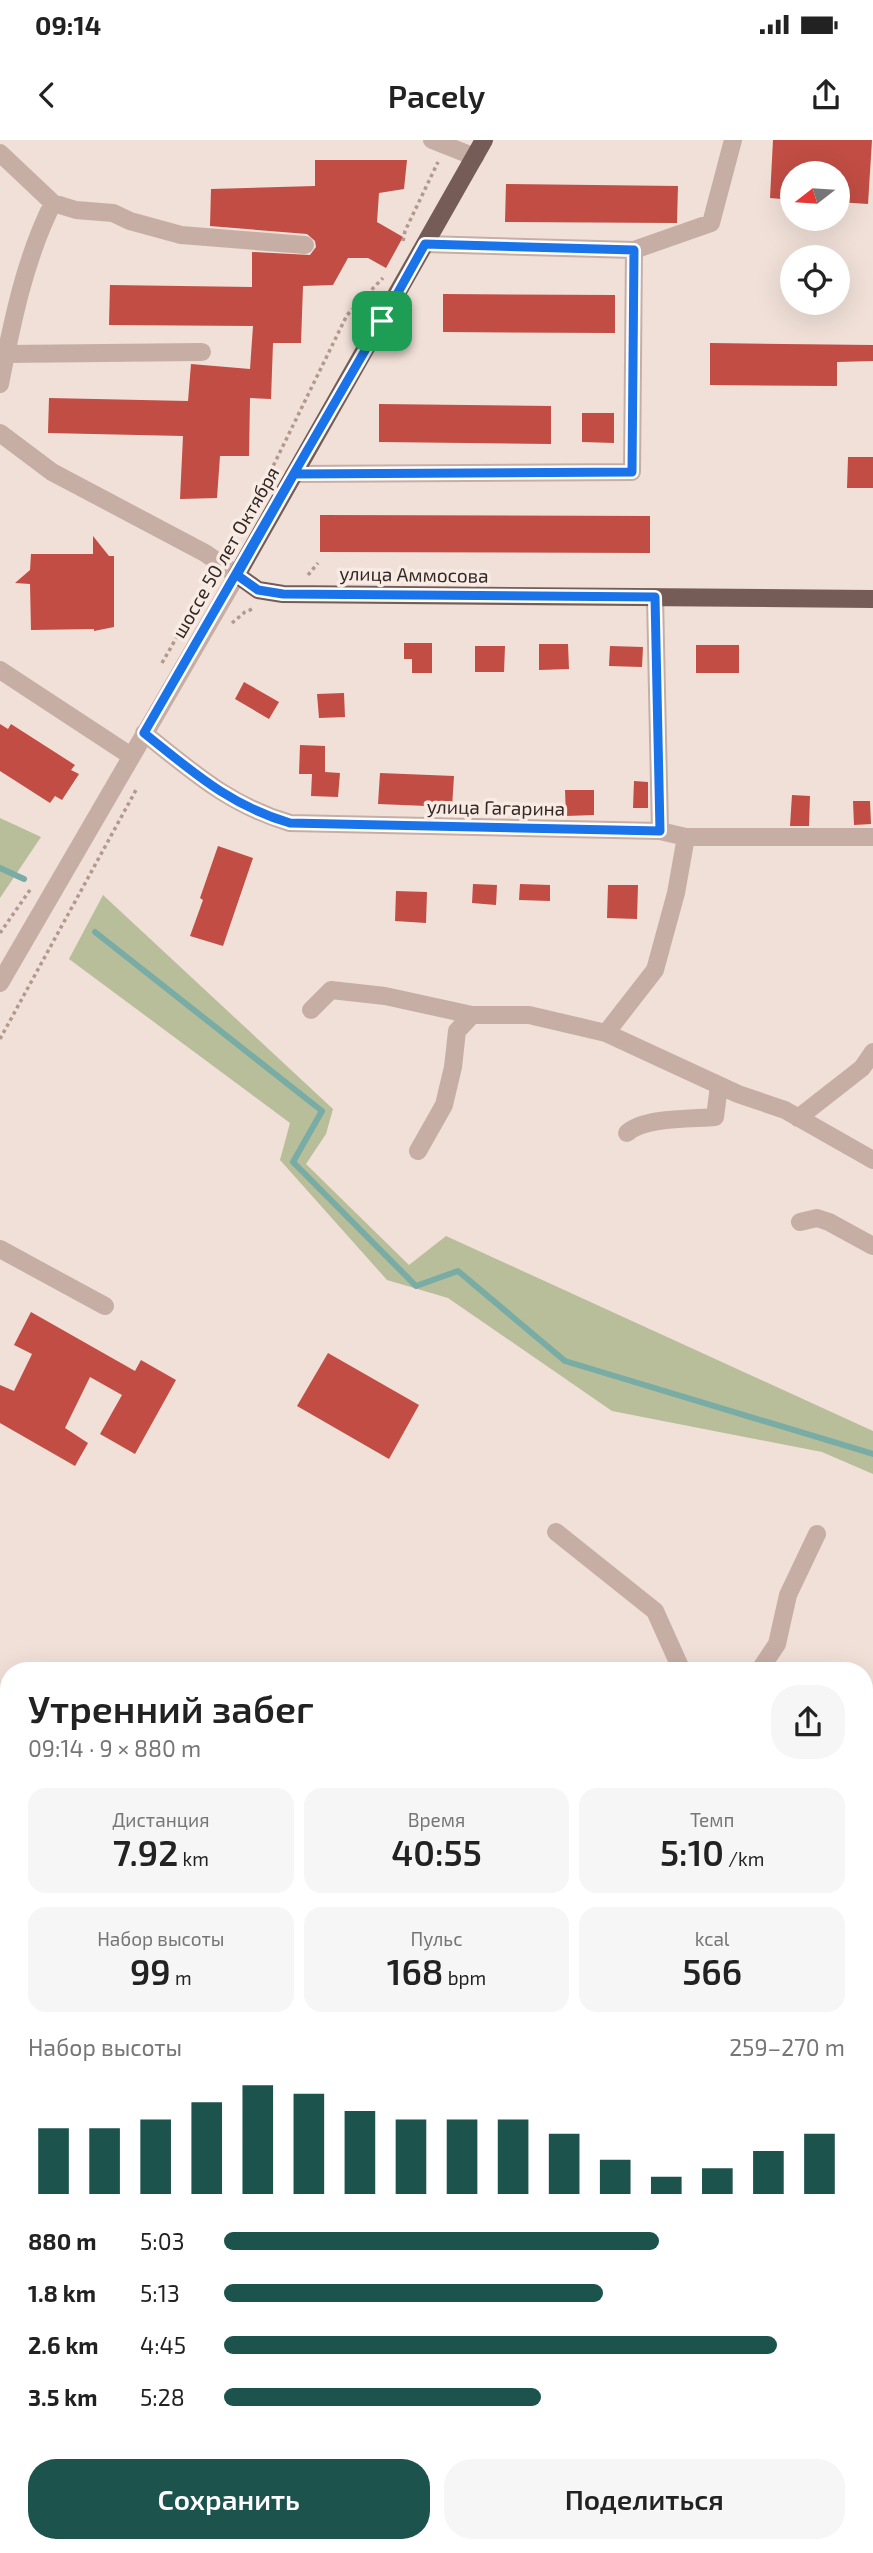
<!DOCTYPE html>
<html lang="ru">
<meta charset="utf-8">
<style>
:root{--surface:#fff;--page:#f6f6f6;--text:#222;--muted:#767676;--accent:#1d534d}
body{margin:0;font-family:"Exo 2",sans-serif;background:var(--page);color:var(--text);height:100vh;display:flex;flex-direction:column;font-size:26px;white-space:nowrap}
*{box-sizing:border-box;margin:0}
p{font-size:23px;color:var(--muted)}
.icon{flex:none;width:38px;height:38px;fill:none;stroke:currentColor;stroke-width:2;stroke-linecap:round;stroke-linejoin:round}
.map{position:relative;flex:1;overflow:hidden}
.side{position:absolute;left:0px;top:1522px;width:873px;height:891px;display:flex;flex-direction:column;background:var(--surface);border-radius:28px 28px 0 0;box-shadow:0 7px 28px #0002}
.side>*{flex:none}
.needle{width:46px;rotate:253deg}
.controls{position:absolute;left:780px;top:21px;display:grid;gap:14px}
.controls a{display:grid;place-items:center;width:70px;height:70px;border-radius:50%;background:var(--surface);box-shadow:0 7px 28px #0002;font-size:35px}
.pin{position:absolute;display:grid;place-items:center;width:60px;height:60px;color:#fff;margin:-30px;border-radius:14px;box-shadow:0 4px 10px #0006}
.round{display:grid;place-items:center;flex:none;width:74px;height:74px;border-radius:28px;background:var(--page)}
.overview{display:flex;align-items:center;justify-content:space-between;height:119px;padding:0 28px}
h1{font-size:38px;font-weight:600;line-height:52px}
.metrics{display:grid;grid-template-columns:repeat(3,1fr);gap:10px;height:119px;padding:7px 28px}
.metrics div{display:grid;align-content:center;border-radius:18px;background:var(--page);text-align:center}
.metrics b{font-size:35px;font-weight:600}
.metrics small{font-size:19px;font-weight:400}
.metrics p{font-size:19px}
.chart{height:196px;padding:14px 28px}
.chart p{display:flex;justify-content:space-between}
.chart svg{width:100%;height:126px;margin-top:7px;stroke:var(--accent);stroke-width:6}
.cta{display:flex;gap:14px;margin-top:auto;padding:14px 28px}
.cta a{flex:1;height:80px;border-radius:28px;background:var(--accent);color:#fff;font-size:28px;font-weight:600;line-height:80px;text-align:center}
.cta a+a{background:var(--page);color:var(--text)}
ul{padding:0 28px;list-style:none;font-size:23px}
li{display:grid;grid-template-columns:112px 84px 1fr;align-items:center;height:52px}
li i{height:18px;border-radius:9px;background:var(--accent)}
.status{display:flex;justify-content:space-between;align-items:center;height:49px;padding:0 35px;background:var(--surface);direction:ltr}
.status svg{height:19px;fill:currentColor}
header{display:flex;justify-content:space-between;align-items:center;height:91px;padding:0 28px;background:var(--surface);font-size:32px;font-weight:600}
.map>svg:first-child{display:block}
.green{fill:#b8be99}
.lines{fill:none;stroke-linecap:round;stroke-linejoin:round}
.stream{stroke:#78aca5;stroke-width:6}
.building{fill:#c14d44}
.path{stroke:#b3988f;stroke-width:3.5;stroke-dasharray:3.5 3.5;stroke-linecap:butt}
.minor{stroke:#c7aea5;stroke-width:18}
.major{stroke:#755c57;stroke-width:18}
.route-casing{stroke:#fff;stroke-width:14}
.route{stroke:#1a73e8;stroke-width:9}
.labels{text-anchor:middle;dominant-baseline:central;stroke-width:7;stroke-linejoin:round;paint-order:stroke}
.street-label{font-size:19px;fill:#332826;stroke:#f8ebe4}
</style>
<div class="status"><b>09:14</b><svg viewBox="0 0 49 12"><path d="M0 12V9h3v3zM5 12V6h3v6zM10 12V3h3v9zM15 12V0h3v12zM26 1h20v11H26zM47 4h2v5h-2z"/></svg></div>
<header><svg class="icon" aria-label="back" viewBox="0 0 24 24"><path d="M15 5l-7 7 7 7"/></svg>Pacely<svg class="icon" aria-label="share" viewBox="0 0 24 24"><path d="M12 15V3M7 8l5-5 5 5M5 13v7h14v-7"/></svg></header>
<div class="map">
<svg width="873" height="2413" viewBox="0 0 873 2413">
<rect width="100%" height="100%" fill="#f0e0d8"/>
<path class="green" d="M0 678 41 697 0 758Z
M103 755 333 969 326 994 306 1024 409 1125 446 1096 873 1291V1334L822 1312 612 1271 448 1158 387 1140 280 1020 290 983 69 819Z
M865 1556 873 1558V2413H0V2112L9 2104V2404H864Z"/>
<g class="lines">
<path class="stream" d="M0 728 24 739
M95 792 322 971 293 1022 416 1146 458 1131 565 1221 873 1314"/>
</g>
<path class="building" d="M773 0H872L868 64 838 62V33H793V60L770 58Z
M315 20H407L404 49 379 53 377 82 403 97 386 128 368 118H348L333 145 303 146 301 203H273L271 259 250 258 249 316H220L217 358 180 359 183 296 48 293 49 258 188 261 191 224 250 229 253 186 109 185 110 145 252 147V112L310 115 316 107 315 101 307 94 210 86 211 49 315 46Z
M506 44 678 46 677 83 505 82Z
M443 154 615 155V193L443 192Z
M710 203 873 205V221L837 222V246L710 245Z
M379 264 551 266V304L379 302Z
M582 273H614V303L582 302Z
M848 317H873V348H847Z
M320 375 650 376V413L320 412Z
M93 396 109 416H114V487L94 491V489L31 490 30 444 15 443 30 430 31 414H93Z
M404 503H432V533H412V519H404Z
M539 504H568L569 529 539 530Z
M696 505H739V533H696Z
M475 506H505L504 532H475Z
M610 506 643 507 642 527 609 526Z
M244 542 279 562 269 579 235 559Z
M344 553 345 577 319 578 317 554Z
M0 584 8 589 11 584 75 625 71 630 79 634 62 660 55 656 50 663 0 631Z
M300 605 325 606V632L340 633 338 657 311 656 312 634H299Z
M380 633 454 636 452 667 378 664Z
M634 641 648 642V668H633Z
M565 650H594V675L566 676Z
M792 655 810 656 809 686H790Z
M853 661H870L871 684 854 685Z
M218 706 253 718 223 806 190 796 203 760 200 758Z
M473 744 497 745 496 765 472 763Z
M520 744 550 745V761L519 760Z
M608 745H638L637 779 607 778Z
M396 751 427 752 426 783 395 781Z
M31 1172 135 1231 141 1220 176 1240 135 1314 100 1294 122 1255 90 1237 65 1288 88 1303 75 1326 0 1283V1245L14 1251 32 1214 14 1205Z
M328 1213 419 1265 389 1319 297 1266Z"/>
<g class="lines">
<path class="path" d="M403 101 405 91 438 22
M258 357 347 175 383 138
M308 435 318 423
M232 483 245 472 255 468
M162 523 210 439
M0 793 32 747
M0 899 136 650"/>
<path class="minor" d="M432 0 475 17
M0 13 53 63 76 70 113 73 130 81 181 95 305 105
M634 110 711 83 733 0
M6 214 202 212
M0 244C12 183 25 118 53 63
M0 293 52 332 205 413 237 435 0 843
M294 334 632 332 634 110 425 104
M655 457 660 691
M0 530 131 616
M144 593C193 632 229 665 290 683L660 691 686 697H873
M311 870 331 850 385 856 472 875H529L606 893 738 954 785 970 873 1020
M606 893 655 830 676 753 686 697
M798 978 862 928 873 912
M627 993C644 977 691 979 715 977L719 946
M418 1011 444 965 453 927 457 891 472 875
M800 1082 817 1078 829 1082 873 1106
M0 1109 105 1166
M556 1392 655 1471 682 1531
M759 1531 777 1504 788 1455 817 1394
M864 1694 873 1697
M0 2073 9 2078
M0 2204 9 2187
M567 2404 576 2413
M177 2413 180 2404
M394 2413 397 2404
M643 2413 646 2404"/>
<path class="major" d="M484 0 237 435 258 450 283 454 873 459"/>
</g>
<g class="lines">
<g class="route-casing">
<path id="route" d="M382 181 144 593C193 632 229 665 290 683L660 691 655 457 283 454 258 450 237 435 294 334 632 332 634 110 425 104 382 181"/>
</g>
<use href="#route" class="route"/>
</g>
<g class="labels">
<g class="street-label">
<text transform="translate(225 412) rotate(-60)">шоссе 50 лет Октября</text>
<text transform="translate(414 434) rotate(1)">улица Аммосова</text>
<text transform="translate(496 667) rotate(1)">улица Гагарина</text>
</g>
</g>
</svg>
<div class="controls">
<a><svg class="needle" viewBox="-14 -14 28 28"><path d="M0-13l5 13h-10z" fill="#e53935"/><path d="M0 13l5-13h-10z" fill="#767676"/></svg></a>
<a><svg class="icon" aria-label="locate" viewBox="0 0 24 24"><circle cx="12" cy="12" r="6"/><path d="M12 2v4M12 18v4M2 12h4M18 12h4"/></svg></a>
</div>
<div class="pin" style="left:382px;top:181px;background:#1e9e55"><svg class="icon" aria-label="arrive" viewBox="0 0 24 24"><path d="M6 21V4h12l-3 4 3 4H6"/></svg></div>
<section class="side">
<div class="overview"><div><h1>Утренний забег</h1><p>09:14 · 9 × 880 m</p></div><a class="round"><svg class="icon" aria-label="share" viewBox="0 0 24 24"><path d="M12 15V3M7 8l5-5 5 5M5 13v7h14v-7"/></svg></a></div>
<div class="metrics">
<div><p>Дистанция</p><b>7.92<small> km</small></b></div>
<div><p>Время</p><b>40:55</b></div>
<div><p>Темп</p><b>5:10<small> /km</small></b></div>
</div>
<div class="metrics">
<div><p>Набор высоты</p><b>99<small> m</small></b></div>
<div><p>Пульс</p><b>168<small> bpm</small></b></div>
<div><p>kcal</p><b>566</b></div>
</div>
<div class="chart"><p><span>Набор высоты</span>259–270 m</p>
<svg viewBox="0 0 160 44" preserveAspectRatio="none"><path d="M5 44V21M15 44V21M25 44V18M35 44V12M45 44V6M55 44V9M65 44V15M75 44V18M85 44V18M95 44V18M105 44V23M115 44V32M125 44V38M135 44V35M145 44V29M155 44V23"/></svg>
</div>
<ul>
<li><b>880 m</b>5:03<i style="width:70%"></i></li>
<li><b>1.8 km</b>5:13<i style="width:61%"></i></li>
<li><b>2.6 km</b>4:45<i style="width:89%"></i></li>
<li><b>3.5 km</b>5:28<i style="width:51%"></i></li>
</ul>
<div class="cta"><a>Сохранить</a><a>Поделиться</a></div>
</section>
</div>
